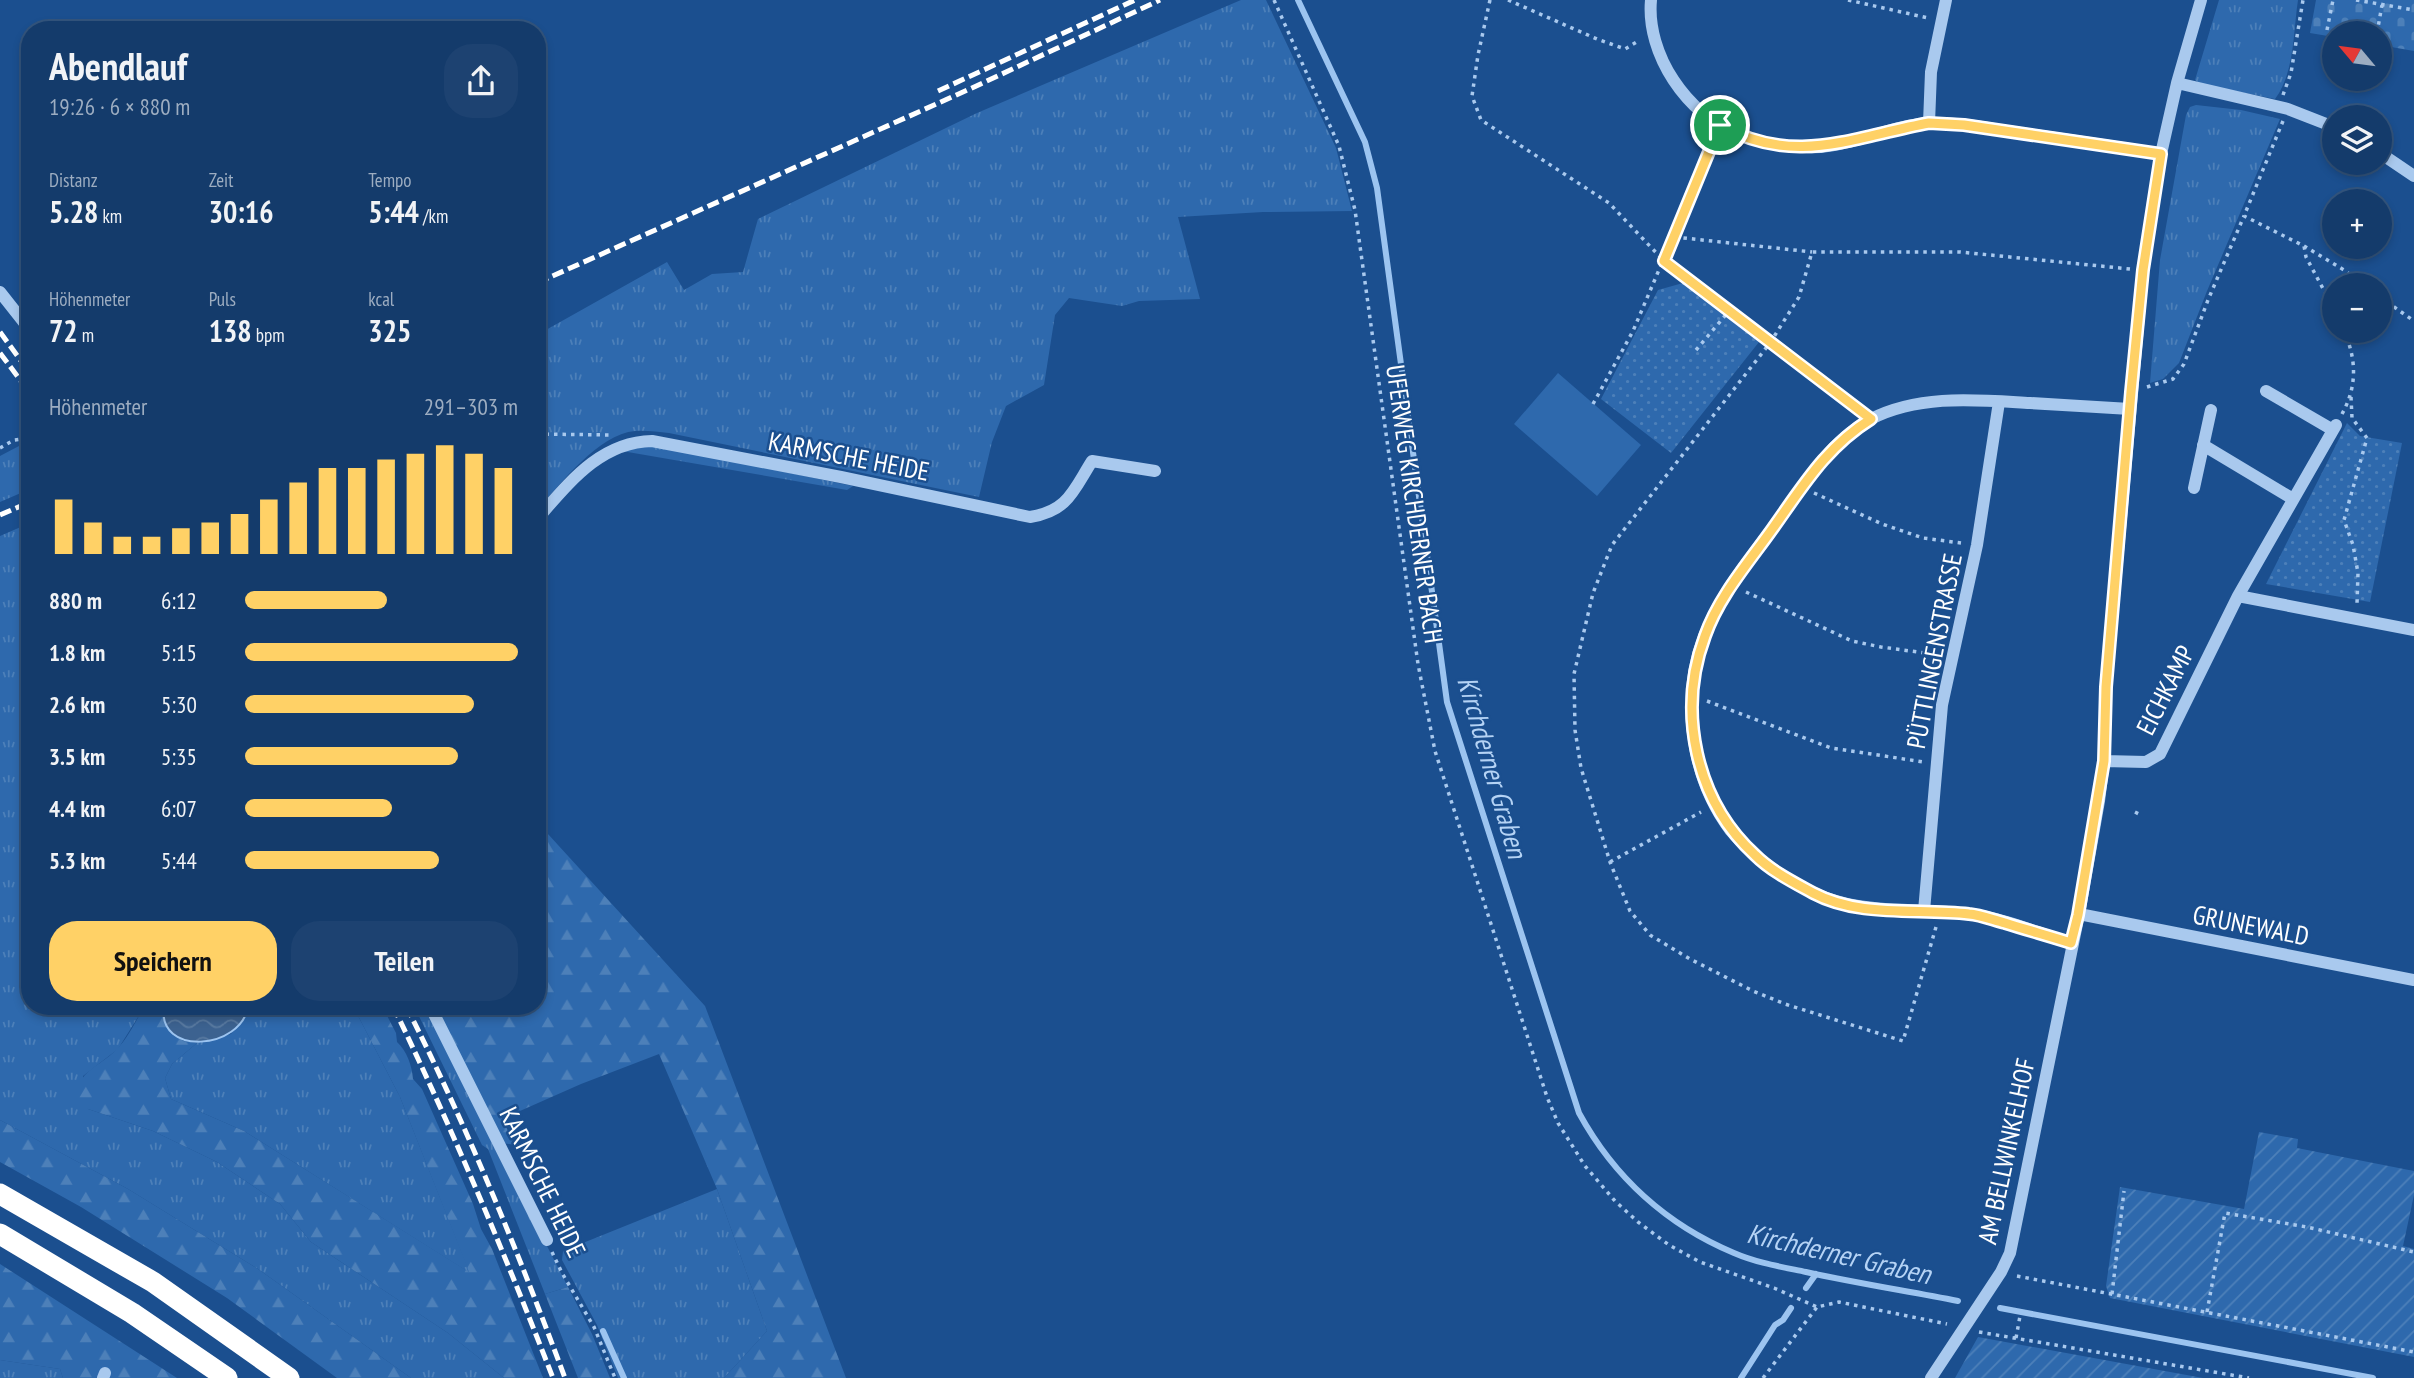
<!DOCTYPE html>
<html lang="de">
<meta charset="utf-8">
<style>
:root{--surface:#143b6b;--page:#1d4271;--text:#f1f3f6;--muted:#9dadc1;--line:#33557e;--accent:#ffd166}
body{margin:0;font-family:"PT Sans Narrow",sans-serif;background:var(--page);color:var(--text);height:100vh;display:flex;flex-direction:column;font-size:26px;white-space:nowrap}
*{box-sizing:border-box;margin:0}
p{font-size:23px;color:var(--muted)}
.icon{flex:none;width:38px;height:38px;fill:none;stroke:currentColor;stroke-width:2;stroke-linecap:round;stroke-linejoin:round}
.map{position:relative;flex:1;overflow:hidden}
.side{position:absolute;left:21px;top:21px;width:525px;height:994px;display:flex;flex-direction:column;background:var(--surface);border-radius:28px;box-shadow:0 4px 10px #0003,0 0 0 2px var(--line)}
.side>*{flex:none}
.needle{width:46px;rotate:299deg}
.controls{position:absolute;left:2322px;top:21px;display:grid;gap:14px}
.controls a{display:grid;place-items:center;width:70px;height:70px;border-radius:50%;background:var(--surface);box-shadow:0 4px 10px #0003,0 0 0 2px var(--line);font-size:35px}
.pin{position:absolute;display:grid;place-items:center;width:60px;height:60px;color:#fff;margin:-30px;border:4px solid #fff;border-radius:50%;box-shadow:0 2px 7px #0007}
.round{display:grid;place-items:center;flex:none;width:74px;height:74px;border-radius:28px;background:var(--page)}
.summary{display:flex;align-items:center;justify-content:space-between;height:119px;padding:0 28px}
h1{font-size:38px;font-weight:600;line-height:52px}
.figures{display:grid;grid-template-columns:repeat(3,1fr);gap:10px;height:119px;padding:7px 28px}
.figures div{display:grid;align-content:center}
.figures b{font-size:30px;font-weight:600}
.figures small{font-size:19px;font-weight:400}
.figures p{font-size:19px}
.chart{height:196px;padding:14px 28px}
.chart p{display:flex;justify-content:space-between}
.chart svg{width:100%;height:126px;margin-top:7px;stroke:var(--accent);stroke-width:6}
.button{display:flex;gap:14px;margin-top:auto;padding:14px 28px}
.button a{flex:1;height:80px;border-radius:28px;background:var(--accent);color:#111;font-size:28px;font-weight:600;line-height:80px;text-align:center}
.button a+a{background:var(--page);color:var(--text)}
ul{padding:0 28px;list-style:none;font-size:23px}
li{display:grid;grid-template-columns:112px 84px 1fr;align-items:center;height:52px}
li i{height:18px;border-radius:9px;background:var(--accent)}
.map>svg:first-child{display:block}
.grass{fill:url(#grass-tufts)}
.forest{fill:url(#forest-firs)}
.cemetery{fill:url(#cemetery-stones)}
.park{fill:url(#park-dots)}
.garden{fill:url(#garden-furrows)}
.pitch{fill:#2e69ad}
.water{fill:url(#water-waves);stroke:#9cc4f0;stroke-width:2}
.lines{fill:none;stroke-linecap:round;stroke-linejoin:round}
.stream{stroke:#9cc4f0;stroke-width:6}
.path{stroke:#a9c9ee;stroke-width:3.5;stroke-dasharray:3.5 5;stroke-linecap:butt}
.minor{stroke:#a9c9ee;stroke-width:12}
.highway{stroke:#fff;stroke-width:21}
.rail{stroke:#fff;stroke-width:5;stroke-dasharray:12 5;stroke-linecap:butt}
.route-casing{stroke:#fff;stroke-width:14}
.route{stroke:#ffd166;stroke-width:9}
.labels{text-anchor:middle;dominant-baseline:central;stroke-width:5;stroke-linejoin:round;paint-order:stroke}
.street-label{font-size:26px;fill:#fff;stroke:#1b4f8f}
.water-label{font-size:28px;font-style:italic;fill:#b5d3f5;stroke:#1b4f8f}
</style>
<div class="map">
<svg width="2414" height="1378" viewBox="0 0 2414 1378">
<defs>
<pattern id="grass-tufts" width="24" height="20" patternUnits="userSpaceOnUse" patternTransform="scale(1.75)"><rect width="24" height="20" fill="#2e69ad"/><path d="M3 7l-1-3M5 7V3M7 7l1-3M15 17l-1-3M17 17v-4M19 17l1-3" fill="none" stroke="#4d80b9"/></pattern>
<pattern id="forest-firs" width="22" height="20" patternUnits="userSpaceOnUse" patternTransform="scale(1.75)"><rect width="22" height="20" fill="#2e69ad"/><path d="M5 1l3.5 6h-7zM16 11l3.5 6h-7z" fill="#4d80b9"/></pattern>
<pattern id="cemetery-stones" width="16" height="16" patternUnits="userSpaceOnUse" patternTransform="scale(1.75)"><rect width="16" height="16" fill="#2e69ad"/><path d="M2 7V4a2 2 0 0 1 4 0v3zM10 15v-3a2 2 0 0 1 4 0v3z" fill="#4d80b9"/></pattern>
<pattern id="park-dots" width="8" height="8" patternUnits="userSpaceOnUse" patternTransform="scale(1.75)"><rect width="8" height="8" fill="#2e69ad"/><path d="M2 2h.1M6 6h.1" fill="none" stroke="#4d80b9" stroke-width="1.8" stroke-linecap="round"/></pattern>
<pattern id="garden-furrows" width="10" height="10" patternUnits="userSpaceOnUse" patternTransform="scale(1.75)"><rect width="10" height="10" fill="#2e69ad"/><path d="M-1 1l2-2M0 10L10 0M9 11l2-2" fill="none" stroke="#4d80b9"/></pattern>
<pattern id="water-waves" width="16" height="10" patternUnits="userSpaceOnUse" patternTransform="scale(1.75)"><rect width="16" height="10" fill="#3c6290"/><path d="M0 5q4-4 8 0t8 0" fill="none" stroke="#597aa1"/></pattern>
</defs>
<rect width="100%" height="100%" fill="#1b4f8f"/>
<path class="grass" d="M1241 0H1266L1336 148 1352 211 1263 212 1178 217 1200 299 1139 301 1122 306 1069 298 1055 315 1044 385 1006 406 992 442 979 497 669 433C658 432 646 430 635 431 598 434 561 484 537 510V335L667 262 684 290 712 274 743 272 758 219 977 113Z
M2219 0H2298C2293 32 2295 72 2275 99L2200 84 2195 80Z
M2196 105 2241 110 2280 119 2207 291 2179 363 2163 379 2150 383 2160 260 2186 115 2190 107Z
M654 445 853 486 847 490 622 451Z
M19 446 30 449V489L0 502V456Z
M30 523V1006H145L118 1049 83 1076 88 1109 153 1131 217 1162 280 1204 311 1242 448 1333 504 1378H411L258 1269 128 1189 0 1120V536Z
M248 1006H353L400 1097 470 1273 244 1131 171 1099 165 1078 172 1064 197 1043 231 1034 247 1013Z
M414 1006H424L568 1287 545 1294 488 1149 482 1145Z
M717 1189 767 1331 724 1378H618L597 1325 562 1260 563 1251Z
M0 1360 60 1369 63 1378H0Z"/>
<path class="forest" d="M537 822 705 1006 846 1378H724L767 1331 717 1189 659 1054 581 1084 502 1119 515 1145 503 1143 435 1006H537Z
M145 1006H164L163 1014 183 1041 197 1043 172 1064 165 1078 171 1099 244 1131 469 1272 400 1097 353 1006H382L396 1033 397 1042C407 1051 412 1066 413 1079L422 1089 473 1204 481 1229 492 1249 543 1378H504L448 1333 311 1242 280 1204 217 1162 153 1131 88 1109 77 1100C76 1070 99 1068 117 1049 128 1038 136 1020 145 1006Z
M0 1120 128 1189 258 1269 411 1378H337L227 1298 81 1207 0 1162Z
M0 1264 177 1378H63L60 1369 0 1360Z
M568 1287 592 1334 610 1378H578L545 1294Z"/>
<path class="cemetery" d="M2316 0H2414V51L2380 45V33H2334V37L2310 33Z"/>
<path class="park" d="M1683 283 1759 342 1671 453 1601 399 1658 290Z
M2347 423 2360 436 2402 443 2370 602 2266 584Z"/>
<path class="garden" d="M2259 1132 2298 1139 2297 1148 2414 1171V1195L2403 1246 2414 1249V1357L2110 1298 2106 1286 2120 1187 2244 1209Z
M1978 1337 2203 1378H1955Z"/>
<path class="pitch" d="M1558 373 1641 445 1597 496 1514 424Z"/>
<path class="water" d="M164 1006H248C242 1050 156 1057 164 1006Z"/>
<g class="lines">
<path class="stream" d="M1298 0 1365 142 1377 188 1447 702 1579 1113C1614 1177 1667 1225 1734 1253 1757 1263 1782 1267 1806 1272 1856 1283 1907 1291 1958 1301
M1806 1288 1816 1274
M2000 1308 2373 1378
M603 1331 624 1378
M1741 1378 1775 1325 1783 1320 1791 1308"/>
<path class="path" d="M1274 0 1339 146 1355 210 1418 664 1435 751 1547 1097 1558 1123 1585 1166 1615 1201 1638 1222 1669 1245 1700 1262 1774 1288 1817 1307 1839 1302 1947 1324
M1490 0 1478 55 1472 96 1481 120 1609 203 1664 261 1858 409
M1508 0 1597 39 1625 49 1640 40
M1848 0 1928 18
M2356 0 2414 10
M2327 30 2333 0
M2377 33 2382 5
M2283 95 2291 73 2303 0
M2283 121 2244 216 2304 246 2306 257 2334 309
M1675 237 1812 252
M2304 246 2344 270 2364 285
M2380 297 2414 321
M1696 350 1729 311
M2147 387 2173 379 2184 364 2208 300 2244 216
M2351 397 2352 418 2367 438 2344 520 2353 545 2358 573 2357 604
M1593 404 1633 331 1715 138
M2342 414C2357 387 2357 360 2344 331
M537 434 612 435
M0 448 14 440 30 438
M1814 493 1882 524 1923 538 1961 543
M1746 592 1852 641 1881 647 1940 655
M1707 701 1831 748 1924 762
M2135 812 2141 815
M1610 862 1701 812
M1936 927 1903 1041 1785 1004 1753 991 1690 959 1650 935 1630 911 1610 862 1581 768 1575 730 1574 674 1593 593 1612 545 1770 343 1799 297 1812 252H1960L2130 269
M552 1252 562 1273 594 1327 615 1378
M2017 1276 2414 1352
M2112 1294 2124 1191
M2207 1312 2225 1213 2307 1227 2414 1252
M1979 1332 2249 1378
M2016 1338 2020 1316
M1763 1378 1817 1307"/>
<path class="minor" d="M1651 0C1646 54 1687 115 1738 134 1765 145 1792 148 1821 147 1858 144 1893 125 1930 123 1958 122 1986 128 2014 132 2063 139 2112 146 2161 154
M2177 83 2288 109 2334 127
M1929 123 1931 72 1946 0
M2380 153 2414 176
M0 292 30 330
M2266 391 2333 430
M2203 445 2293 499
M2194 488 2211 410
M537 519C569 483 600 442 652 441L841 477 1030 517C1068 511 1073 491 1092 461L1155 471
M2238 596 2414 630
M2104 761 2146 762 2160 754 2238 596 2336 425
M1924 911 1942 705 1977 545 1999 402
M2079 914 2414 980
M2071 943C2041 934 1999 917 1969 914 1894 905 1844 920 1777 872 1760 860 1744 847 1731 831 1690 777 1680 697 1705 634 1722 591 1754 554 1781 517 1807 482 1830 440 1871 419 1920 394 1977 400 2030 403 2063 405 2097 407 2130 409
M430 1006 547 1240
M103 1378 105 1373
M1931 1378 2001 1272 2010 1253 2079 914 2099 801 2104 761 2106 687 2143 270 2161 154 2177 83 2201 0"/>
<path class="highway" d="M0 1194 153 1282 289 1378
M0 1234 132 1313 227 1378"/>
<path class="rail" d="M938 91 1135 0
M537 283 972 88 1160 0
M0 332 30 373
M0 353 30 393
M0 515 30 502
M393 1006C452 1128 504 1252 553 1378
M406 1006C467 1126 518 1252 565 1378"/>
</g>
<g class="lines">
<g class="route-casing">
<path id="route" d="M1929 123 1964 125 2161 154 2143 270 2131 392 2106 687 2104 761 2078 915 2071 943C2049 936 2027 930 2005 923 1993 920 1981 915 1969 914 1917 908 1860 918 1813 893 1793 882 1771 871 1755 855 1695 800 1677 711 1705 636 1719 596 1749 562 1773 528 1803 486 1826 447 1871 419L1664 261 1720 125C1795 167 1852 137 1929 123Z"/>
</g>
<use href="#route" class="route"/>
</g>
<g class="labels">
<g class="street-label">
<text transform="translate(849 456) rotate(11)">KARMSCHE HEIDE</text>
<text transform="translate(1415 504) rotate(82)">UFERWEG KIRCHDERNER BACH</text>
<text transform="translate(1934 651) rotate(-79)">PÜTTLINGENSTRASSE</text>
<text transform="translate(2165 690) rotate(-63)">EICHKAMP</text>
<text transform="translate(2251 925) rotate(11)">GRUNEWALD</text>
<text transform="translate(2006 1151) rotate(-78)">AM BELLWINKELHOF</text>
<text transform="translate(543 1182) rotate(64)">KARMSCHE HEIDE</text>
</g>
<g class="water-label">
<text transform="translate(1493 767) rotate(74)">Kirchderner Graben</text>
<text transform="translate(1839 1253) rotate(13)">Kirchderner Graben</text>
</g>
</g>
</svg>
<div class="controls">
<a><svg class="needle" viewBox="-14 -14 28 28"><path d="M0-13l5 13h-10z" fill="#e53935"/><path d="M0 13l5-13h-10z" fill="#9dadc1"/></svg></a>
<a><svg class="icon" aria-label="layers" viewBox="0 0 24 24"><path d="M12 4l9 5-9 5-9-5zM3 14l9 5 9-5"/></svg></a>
<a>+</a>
<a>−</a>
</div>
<div class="pin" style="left:1720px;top:125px;background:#1e9e55"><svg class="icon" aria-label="arrive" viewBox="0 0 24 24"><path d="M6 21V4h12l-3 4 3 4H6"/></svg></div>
<section class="side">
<div class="summary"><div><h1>Abendlauf</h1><p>19:26 · 6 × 880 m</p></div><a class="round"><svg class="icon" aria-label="share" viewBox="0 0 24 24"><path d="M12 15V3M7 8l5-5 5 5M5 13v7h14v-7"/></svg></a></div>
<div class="figures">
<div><p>Distanz</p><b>5.28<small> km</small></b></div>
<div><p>Zeit</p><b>30:16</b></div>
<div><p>Tempo</p><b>5:44<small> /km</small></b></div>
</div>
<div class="figures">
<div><p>Höhenmeter</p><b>72<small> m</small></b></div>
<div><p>Puls</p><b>138<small> bpm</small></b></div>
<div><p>kcal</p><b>325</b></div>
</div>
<div class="chart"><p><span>Höhenmeter</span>291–303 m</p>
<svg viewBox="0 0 160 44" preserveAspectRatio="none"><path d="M5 44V25M15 44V33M25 44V38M35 44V38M45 44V35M55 44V33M65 44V30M75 44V25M85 44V19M95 44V14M105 44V14M115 44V11M125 44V9M135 44V6M145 44V9M155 44V14"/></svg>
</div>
<ul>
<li><b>880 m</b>6:12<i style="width:52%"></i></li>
<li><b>1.8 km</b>5:15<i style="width:100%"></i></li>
<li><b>2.6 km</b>5:30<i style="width:84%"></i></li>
<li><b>3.5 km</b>5:35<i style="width:78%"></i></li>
<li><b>4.4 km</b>6:07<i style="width:54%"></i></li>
<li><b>5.3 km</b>5:44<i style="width:71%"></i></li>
</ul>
<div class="button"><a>Speichern</a><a>Teilen</a></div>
</section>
</div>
